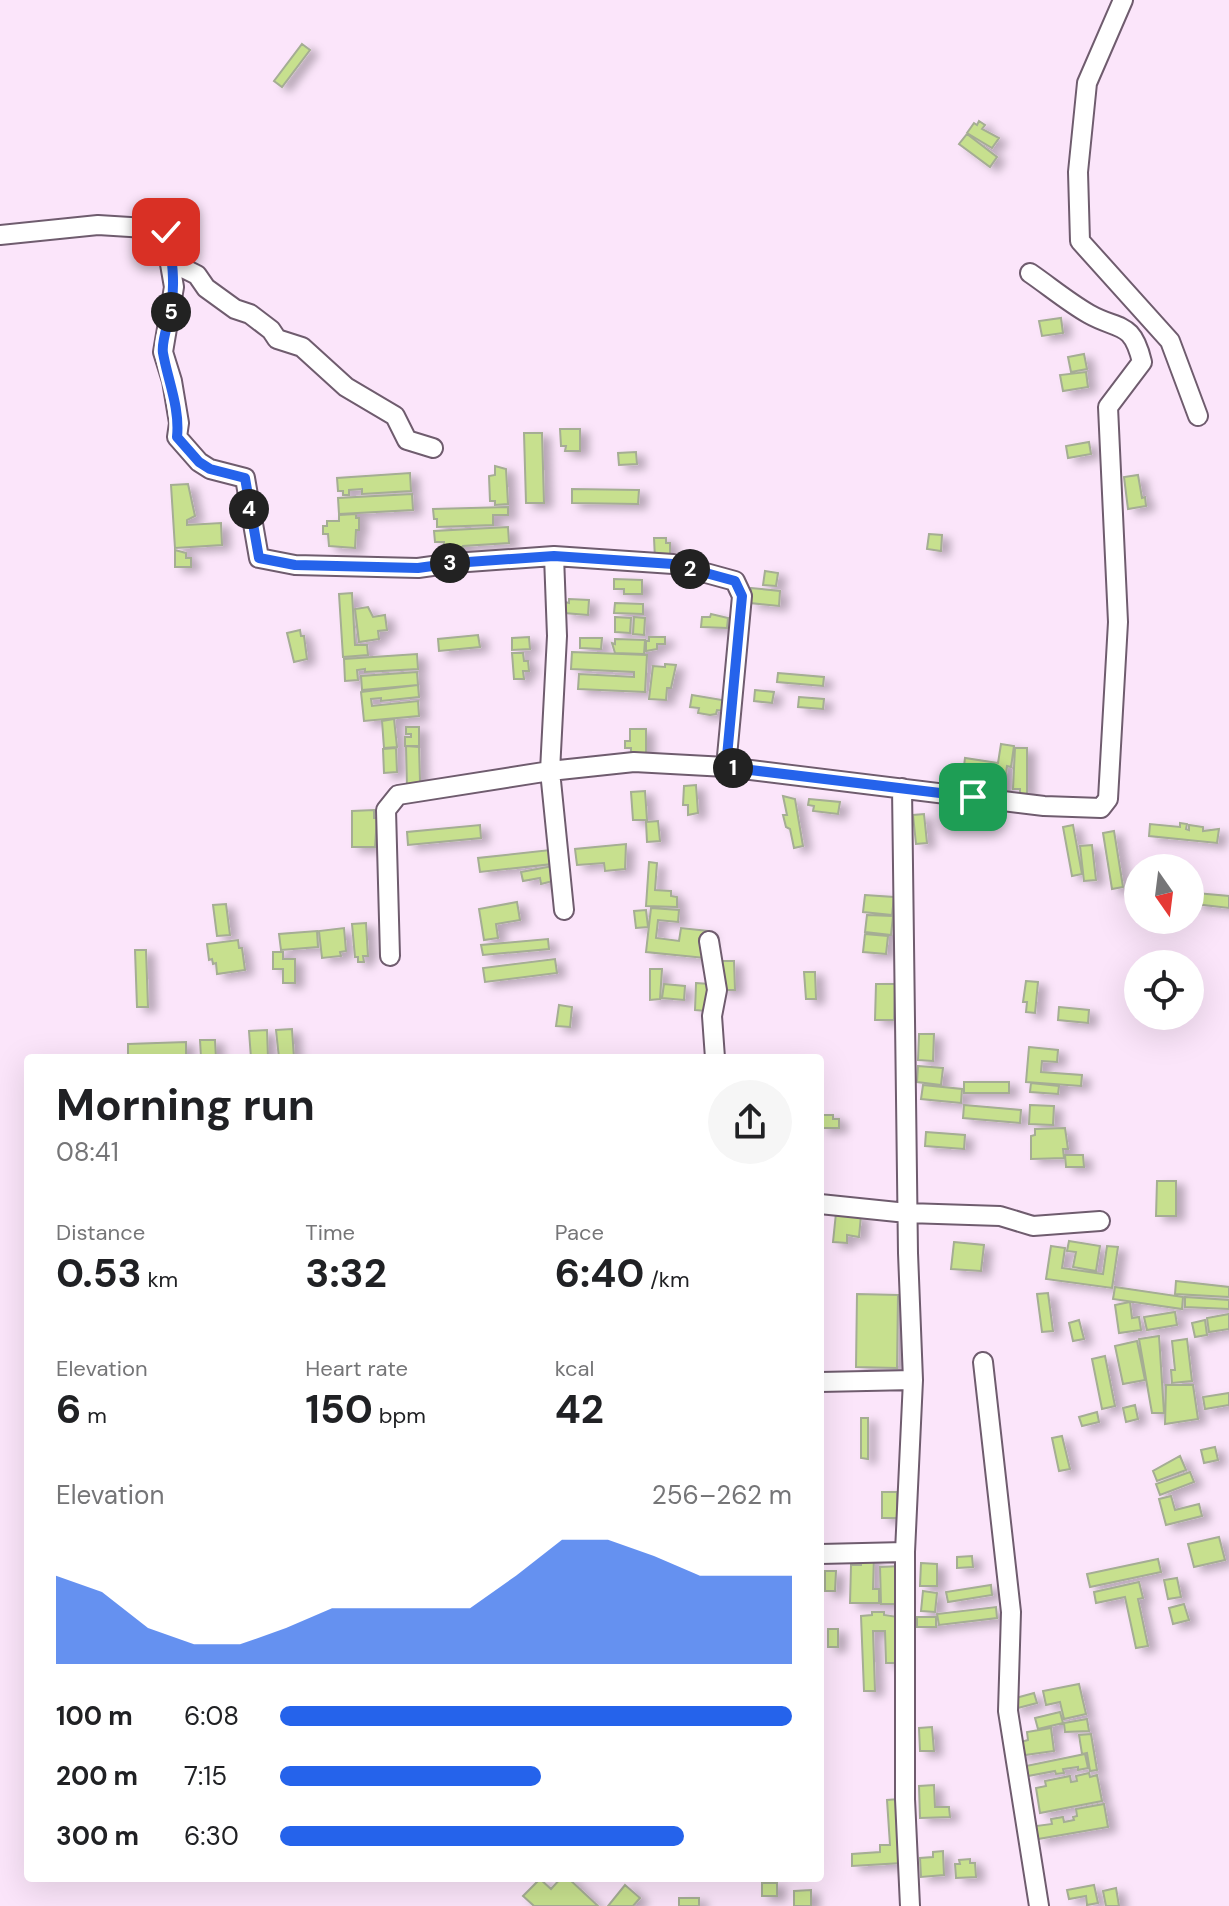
<!DOCTYPE html>
<meta charset="utf-8">
<style>
:root{--surface:#fff;--page:#f6f6f6;--text:#202124;--muted:#757577;--accent:#2563eb}
body{margin:0;font-family:"DM Sans",sans-serif;background:var(--page);color:var(--text);height:100vh;display:flex;flex-direction:column;font-size:30px;white-space:nowrap}
*{box-sizing:border-box;margin:0}
p{font-size:26px;color:var(--muted)}
.icon{flex:none;width:44px;height:44px;fill:none;stroke:currentColor;stroke-width:2;stroke-linecap:round;stroke-linejoin:round}
.map{position:relative;flex:1;overflow:hidden}
.details{position:absolute;left:24px;top:1054px;width:800px;height:828px;display:flex;flex-direction:column;background:var(--surface);border-radius:8px;box-shadow:0 8px 32px #0002}
.details>*{flex:none}
.needle{width:52px;rotate:166deg}
.fabs{position:absolute;left:1124px;top:854px;display:grid;gap:16px}
.fabs a{display:grid;place-items:center;width:80px;height:80px;border-radius:50%;background:var(--surface);box-shadow:0 8px 32px #0002;font-size:40px}
.pin{position:absolute;display:grid;place-items:center;width:68px;height:68px;color:#fff;margin:-34px;border-radius:16px;box-shadow:0 4px 12px #0006}
.km{position:absolute;width:40px;height:40px;margin:-20px;border-radius:50%;background:#222;color:#fff;font-size:22px;line-height:40px;text-align:center}
.round{display:grid;place-items:center;flex:none;width:84px;height:84px;border-radius:42px;background:var(--page)}
.headline{display:flex;align-items:center;justify-content:space-between;height:136px;padding:0 32px}
h1{font-size:44px;font-weight:700;line-height:60px}
.metrics{display:grid;grid-template-columns:repeat(3,1fr);gap:12px;height:136px;padding:8px 32px}
.metrics div{display:grid;align-content:center}
.metrics b{font-size:40px;font-weight:700}
.metrics small{font-size:22px;font-weight:400}
.metrics p{font-size:22px}
.chart{height:224px;padding:16px 32px}
.chart p{display:flex;justify-content:space-between}
.chart svg{width:100%;height:144px;margin-top:8px;fill:var(--accent);opacity:.7}
ul{padding:0 32px;list-style:none;font-size:26px}
li{display:grid;grid-template-columns:128px 96px 1fr;align-items:center;height:60px}
li i{height:20px;border-radius:10px;background:var(--accent)}
.map>svg:first-child{display:block}
.building{fill:#c7e08e;stroke:#a5ad94;stroke-width:2;filter:url(#shadow)}
.lines{fill:none;stroke-linecap:round;stroke-linejoin:round}
.minor-casing{stroke:#6f5c6e;stroke-width:22}
.minor{stroke:#fff;stroke-width:18}
.route-casing{stroke:#fff;stroke-width:16}
.route{stroke:#2563eb;stroke-width:10}
</style>
<div class="map">
<svg width="1229" height="1906" viewBox="0 0 1229 1906">
<defs>
<filter id="shadow"><feDropShadow dx="8" dy="4.5" stdDeviation="4" flood-color="#0004"/></filter>
</defs>
<rect width="100%" height="100%" fill="#fbe5fa"/>
<path class="building" d="M302 44 310 50 282 87 274 81Z
M979 121 985 125 982 129 999 138 992 148 967 133 974 123 977 125Z
M967 134 997 157 990 167 959 144Z
M1061 318 1063 333 1042 336 1039 321Z
M1084 354 1087 369 1071 372 1068 357Z
M1086 372 1088 387 1063 391 1060 375Z
M560 429H580V451H565L566 446H561Z
M524 433H542L544 503H526Z
M1089 442 1091 454 1068 458 1066 446Z
M636 452 637 464 619 465 618 453Z
M495 466 506 469 508 504 495 505V501H490L489 476 495 475Z
M410 473 411 491 362 494V489L349 490V495H343V491H338L337 478Z
M1138 475 1142 498 1145 497 1146 506 1128 509 1124 477Z
M188 484 195 516 187 520V525L221 523 222 545 175 548 171 485Z
M572 489 639 490 638 504 572 503Z
M412 494 413 510 339 514 338 498Z
M508 507V515H493V525L437 527V519H434L433 509Z
M356 514V518H359V530H356L355 548 329 546 328 534H323V526H327V521H339V515Z
M508 527 509 543 463 546V551L444 552V542H435L434 531Z
M929 534 942 535 941 551 927 549Z
M654 538H666V543H670V558L655 559Z
M175 550 186 553V558H191V567H175Z
M765 571 778 573 776 586 763 585Z
M614 579 642 580V594H624V589H614Z
M751 588 780 591 779 606 750 603Z
M352 593 355 645H367L368 655 343 657 339 594Z
M569 599 589 600 588 615 564 613 565 602 569 603Z
M615 603 643 604V614L614 613Z
M368 607 373 617 385 615 387 630 378 631 379 639 359 642 355 609Z
M711 614 728 618 727 628 701 627 702 617H710Z
M615 617 631 618 630 633 615 632Z
M634 617 645 618 644 635 633 634Z
M300 630 301 636H304L307 659 294 662 287 633Z
M478 635 480 647 439 651 438 639Z
M529 637 530 649 512 650V638Z
M649 637H665V644H657V649L646 651V641H649Z
M580 638H602L601 649 580 648Z
M615 639 645 640 644 654 615 653 612 643 615 644Z
M572 652 647 655 645 692 578 689 579 674 634 677V672L571 669Z
M512 653H523L524 661H528L529 671H523L524 679H514Z
M417 654 418 669 365 672V669L357 670 358 680 345 681 344 659Z
M665 664 676 665 671 688H667L666 700 649 699 653 666 665 667Z
M417 672 418 685 362 690 361 676Z
M778 673 824 677 823 686 777 682Z
M418 685 419 697 381 701V698L371 699 372 706 418 701 419 716 364 721 361 692Z
M755 690 774 692 772 703 754 701Z
M692 695 728 701 726 711 717 710 716 714 710 715 698 713 699 708 690 707Z
M799 697 824 699 823 709 798 707Z
M394 719 397 747 384 748 382 721Z
M406 727H419V746H405V737H411V734H406Z
M630 729H646V755H631V748H625V741H630Z
M1001 744 1014 746 1011 767 1007 766 1003 796 955 789 958 765 964 766 965 758 998 763Z
M406 746 419 747 420 781 413 789 407 788Z
M396 748 397 772 384 773 383 749Z
M1015 748H1027V796H1020V789H1013Z
M696 785 698 813 688 815V805H683L684 786Z
M645 791 647 820H633L631 792Z
M783 796 795 799 803 846 794 848 790 829 786 827 783 815H787Z
M809 799 840 802 838 814 813 811 814 806 808 805Z
M374 810V818H377L375 847H352V811Z
M924 814 927 843 916 844 913 815Z
M658 821 660 841 647 842 646 822Z
M1180 823 1187 824 1186 829 1189 830V825L1203 827V831L1219 829 1217 843 1149 836 1150 824 1180 827Z
M480 825 481 838 408 845 407 832Z
M1073 825 1082 874 1072 876 1063 827Z
M1114 831 1123 887 1112 889 1103 833Z
M626 844 625 869 605 871 604 863 577 865 575 849Z
M1092 845 1096 880 1084 881 1080 846Z
M550 850 552 864 480 872 478 858Z
M649 862 657 863 655 890 671 891V896L677 897V907L646 906Z
M553 866V881L541 884 540 878 523 881 521 872Z
M1196 893 1229 896V908L1195 904Z
M865 895 894 897 892 915 863 912Z
M517 902 520 920 496 924 498 938 484 940 479 909Z
M226 904 230 935 217 936 213 905Z
M651 908 679 910 678 922 658 920 656 938 679 941 681 928 708 931 705 958 646 952Z
M646 910 648 927 636 928 634 911Z
M867 915 893 916 891 935 865 932Z
M366 923 368 956H363L364 962H358V957H355L352 924Z
M344 928 346 951 340 952 341 956 322 958 319 931Z
M317 931 318 947 281 950 279 934Z
M865 934 888 936 886 954 863 952Z
M548 939 549 949 483 955 481 945Z
M238 940 239 948H242L245 970 217 974 216 963 213 964 212 959 209 960 207 944Z
M135 950H146L148 1007H137Z
M273 952H283V959H295V983H283V969H273Z
M555 959 557 973 485 982 483 968Z
M720 961H734L735 990H720Z
M650 969H662L660 999 650 1000Z
M804 972H815L816 999H806Z
M1026 981 1038 982 1035 1013 1026 1012 1027 1002H1023Z
M696 983 709 984 706 1011 695 1010Z
M664 984 685 986 684 1000 662 998Z
M876 984H895L894 1020H875Z
M559 1005 572 1007 570 1027 556 1026Z
M1059 1007 1089 1010 1088 1023 1058 1020Z
M292 1029 294 1058H279L276 1030Z
M267 1030 268 1058H251L249 1031Z
M919 1034H934L933 1061 918 1060Z
M200 1040H215L216 1058H201Z
M186 1042V1058H128V1044Z
M1029 1047 1058 1050 1057 1062 1042 1061 1041 1072 1082 1075 1081 1086 1026 1082Z
M918 1066 943 1068 941 1085 917 1082Z
M964 1082H1009V1093H964Z
M1031 1083 1059 1086 1058 1094 1030 1092Z
M923 1085 962 1089 961 1103 921 1099Z
M964 1105 1021 1110 1020 1123 963 1118Z
M1030 1105 1054 1106 1053 1125 1029 1124Z
M822 1115H833V1119H839V1128H820Z
M1065 1128 1068 1149H1063L1064 1158 1031 1159V1136L1035 1135V1129Z
M926 1132 965 1135 964 1149 925 1146Z
M1065 1155H1083L1084 1167H1066Z
M1157 1181H1176V1216H1156Z
M836 1213 861 1215 859 1237 847 1235V1243L833 1242Z
M1069 1241 1100 1246 1096 1271 1073 1267 1076 1252 1067 1251Z
M954 1242 984 1245 981 1271 951 1269Z
M1051 1246 1065 1248 1062 1268 1103 1274 1107 1246 1118 1247 1112 1288 1046 1279Z
M1176 1281 1229 1287V1297L1175 1294Z
M1115 1287 1183 1297 1182 1309 1113 1299Z
M1048 1293 1053 1331 1042 1332 1037 1294Z
M857 1294 898 1295 897 1368 856 1367Z
M1185 1297 1229 1300V1309L1185 1307Z
M1130 1302 1132 1318 1139 1317 1141 1330 1119 1333 1115 1305Z
M1175 1312 1177 1325 1147 1330 1144 1317Z
M1229 1314V1329L1209 1332 1207 1318Z
M1079 1320 1084 1339 1073 1341 1069 1323Z
M1205 1320 1207 1335 1195 1337 1192 1323Z
M1159 1336 1164 1413H1152L1139 1339Z
M1187 1339 1192 1381 1172 1383 1171 1370H1175L1172 1341Z
M1137 1341 1145 1380 1123 1384 1115 1346Z
M1105 1356 1115 1406 1102 1409 1092 1359Z
M1166 1385H1193L1198 1419 1165 1424Z
M1229 1393V1405L1205 1409 1203 1397Z
M1135 1405 1138 1419 1126 1422 1123 1408Z
M1097 1412 1099 1422 1082 1426 1079 1417Z
M861 1418H868V1459L861 1458Z
M1062 1436 1070 1469 1059 1471 1052 1438Z
M1215 1447 1218 1460 1204 1463 1201 1450Z
M1180 1456 1186 1470 1157 1481 1153 1471Z
M1190 1472 1194 1482 1160 1495 1156 1484Z
M882 1492H897V1518H882Z
M1171 1496 1175 1510 1199 1504 1202 1516 1166 1525 1159 1499Z
M1219 1537 1225 1560 1194 1567 1188 1544Z
M861 1555H874L873 1589H879V1603H850L851 1565H861Z
M972 1556 973 1567 957 1568V1557Z
M1158 1559 1161 1572 1090 1587 1087 1574Z
M921 1563 937 1564V1586H920Z
M901 1566 902 1604H881L880 1567Z
M825 1571H836L835 1591H825Z
M1177 1578 1181 1597 1168 1599 1164 1580Z
M1139 1582 1143 1598 1138 1599 1148 1646 1136 1648 1125 1597 1096 1603 1094 1592Z
M991 1585 992 1595 948 1602 946 1592Z
M923 1591 937 1593 935 1612 921 1611Z
M1184 1604 1189 1620 1173 1624 1169 1608Z
M996 1607 997 1618 939 1625 937 1614Z
M872 1612H884V1615L898 1617 900 1663H886L885 1631H873L875 1691H864L861 1616 872 1615Z
M917 1617H936V1627H917Z
M828 1629H838V1647H828Z
M1079 1684 1086 1714 1064 1719 1060 1702 1046 1705 1043 1691Z
M1034 1693 1037 1703 1014 1709 1012 1699Z
M1060 1712 1063 1723 1038 1729 1035 1718Z
M1087 1719 1089 1731 1065 1732 1064 1723Z
M932 1727 934 1751H920L919 1728Z
M1051 1728 1054 1751 1018 1756 1021 1742 1028 1740 1027 1732Z
M1091 1734 1097 1770 1090 1771 1087 1753 1082 1754 1079 1735Z
M1085 1754 1088 1768 1078 1770V1767L1063 1769 1064 1773 1056 1774 1055 1771 1028 1776 1026 1766Z
M1089 1773 1090 1777 1097 1775 1102 1801 1040 1813 1036 1788 1046 1786 1045 1781 1070 1776 1071 1782 1077 1781 1076 1776Z
M934 1785 935 1807H949L950 1817 920 1818 919 1786Z
M899 1799 902 1863 852 1866V1854L880 1852V1845H890L887 1800Z
M1104 1804 1108 1827 1038 1839 1036 1826 1052 1824 1051 1819 1063 1817 1064 1822 1074 1820 1073 1817 1077 1816 1076 1809Z
M943 1851 944 1875 921 1877 920 1858 933 1857V1852Z
M970 1859V1863H975L976 1877 956 1878 955 1864H960L959 1860Z
M561 1878H568L598 1906H534L523 1896 540 1879 551 1889Z
M762 1883H777V1896H762Z
M625 1885 640 1898 633 1906H608Z
M1094 1885 1098 1903 1087 1905 1086 1896 1069 1899 1067 1890Z
M1116 1888 1119 1906H1106L1103 1891Z
M811 1890V1906H794V1891Z
M679 1898H699V1906H679Z"/>
<g class="lines">
<g class="minor-casing">
<path id="minor" d="M1123 0 1087 83 1078 172 1080 241 1170 341 1198 416
M153 226 166 232 173 256 185 269 197 275 206 288 235 309 250 314 271 330 277 339 302 347 346 387 395 416 407 440 433 448
M0 235 98 225 146 228
M173 256 170 264 174 287 163 352 172 381 179 423 177 437 199 462 210 469 245 478 259 558 295 565 418 568 454 563 554 556 673 564 735 581 742 596 726 767
M554 556 557 636 550 771 564 910
M902 788 908 1253 913 1380 905 1552V1799L910 1906
M709 941 717 990 712 1016 715 1058
M390 956 386 810 398 795 550 771 634 762 726 767 1044 806 1101 808 1108 799 1118 622 1108 407 1142 362C1132 320 1119 331 1089 314 1068 302 1049 286 1030 273
M820 1204 907 1213 1000 1216 1033 1226 1100 1221
M983 1362 1011 1612 1008 1711 1039 1906
M820 1382 913 1380
M820 1554 905 1552"/>
</g>
<use href="#minor" class="minor"/>
</g>
<g class="lines">
<g class="route-casing">
<path id="route" d="M166 232C173 256 175 285 171 310 169 322 161 341 163 353 168 381 180 408 177 437L199 462 210 469 245 478 259 558 295 565 418 568 454 563 554 556 673 564 735 581 742 596 726 767 973 797"/>
</g>
<use href="#route" class="route"/>
</g>
</svg>
<div class="fabs">
<a><svg class="needle" viewBox="-14 -14 28 28"><path d="M0-13l5 13h-10z" fill="#e53935"/><path d="M0 13l5-13h-10z" fill="#757577"/></svg></a>
<a><svg class="icon" aria-label="locate" viewBox="0 0 24 24"><circle cx="12" cy="12" r="6"/><path d="M12 2v4M12 18v4M2 12h4M18 12h4"/></svg></a>
</div>
<div class="pin" style="left:973px;top:797px;background:#1e9e55"><svg class="icon" aria-label="arrive" viewBox="0 0 24 24"><path d="M6 21V4h12l-3 4 3 4H6"/></svg></div>
<div class="pin" style="left:166px;top:232px;background:#d93025"><svg class="icon" aria-label="check" viewBox="0 0 24 24"><path d="M5 12l5 5 9-10"/></svg></div>
<b class="km" style="left:733px;top:768px">1</b>
<b class="km" style="left:690px;top:569px">2</b>
<b class="km" style="left:450px;top:563px">3</b>
<b class="km" style="left:249px;top:509px">4</b>
<b class="km" style="left:171px;top:312px">5</b>
<section class="details">
<div class="headline"><div><h1>Morning run</h1><p>08:41</p></div><a class="round"><svg class="icon" aria-label="share" viewBox="0 0 24 24"><path d="M12 15V3M7 8l5-5 5 5M5 13v7h14v-7"/></svg></a></div>
<div class="metrics">
<div><p>Distance</p><b>0.53<small> km</small></b></div>
<div><p>Time</p><b>3:32</b></div>
<div><p>Pace</p><b>6:40<small> /km</small></b></div>
</div>
<div class="metrics">
<div><p>Elevation</p><b>6<small> m</small></b></div>
<div><p>Heart rate</p><b>150<small> bpm</small></b></div>
<div><p>kcal</p><b>42</b></div>
</div>
<div class="chart"><p><span>Elevation</span>256–262 m</p>
<svg viewBox="0 0 160 44" preserveAspectRatio="none"><path d="M0 44V17L10 22L20 33L30 38L40 38L50 33L60 27L70 27L80 27L90 27L100 17L110 6L120 6L130 11L140 17L150 17L160 17V44z"/></svg>
</div>
<ul>
<li><b>100 m</b>6:08<i style="width:100%"></i></li>
<li><b>200 m</b>7:15<i style="width:51%"></i></li>
<li><b>300 m</b>6:30<i style="width:79%"></i></li>
</ul>
</section>
</div>
